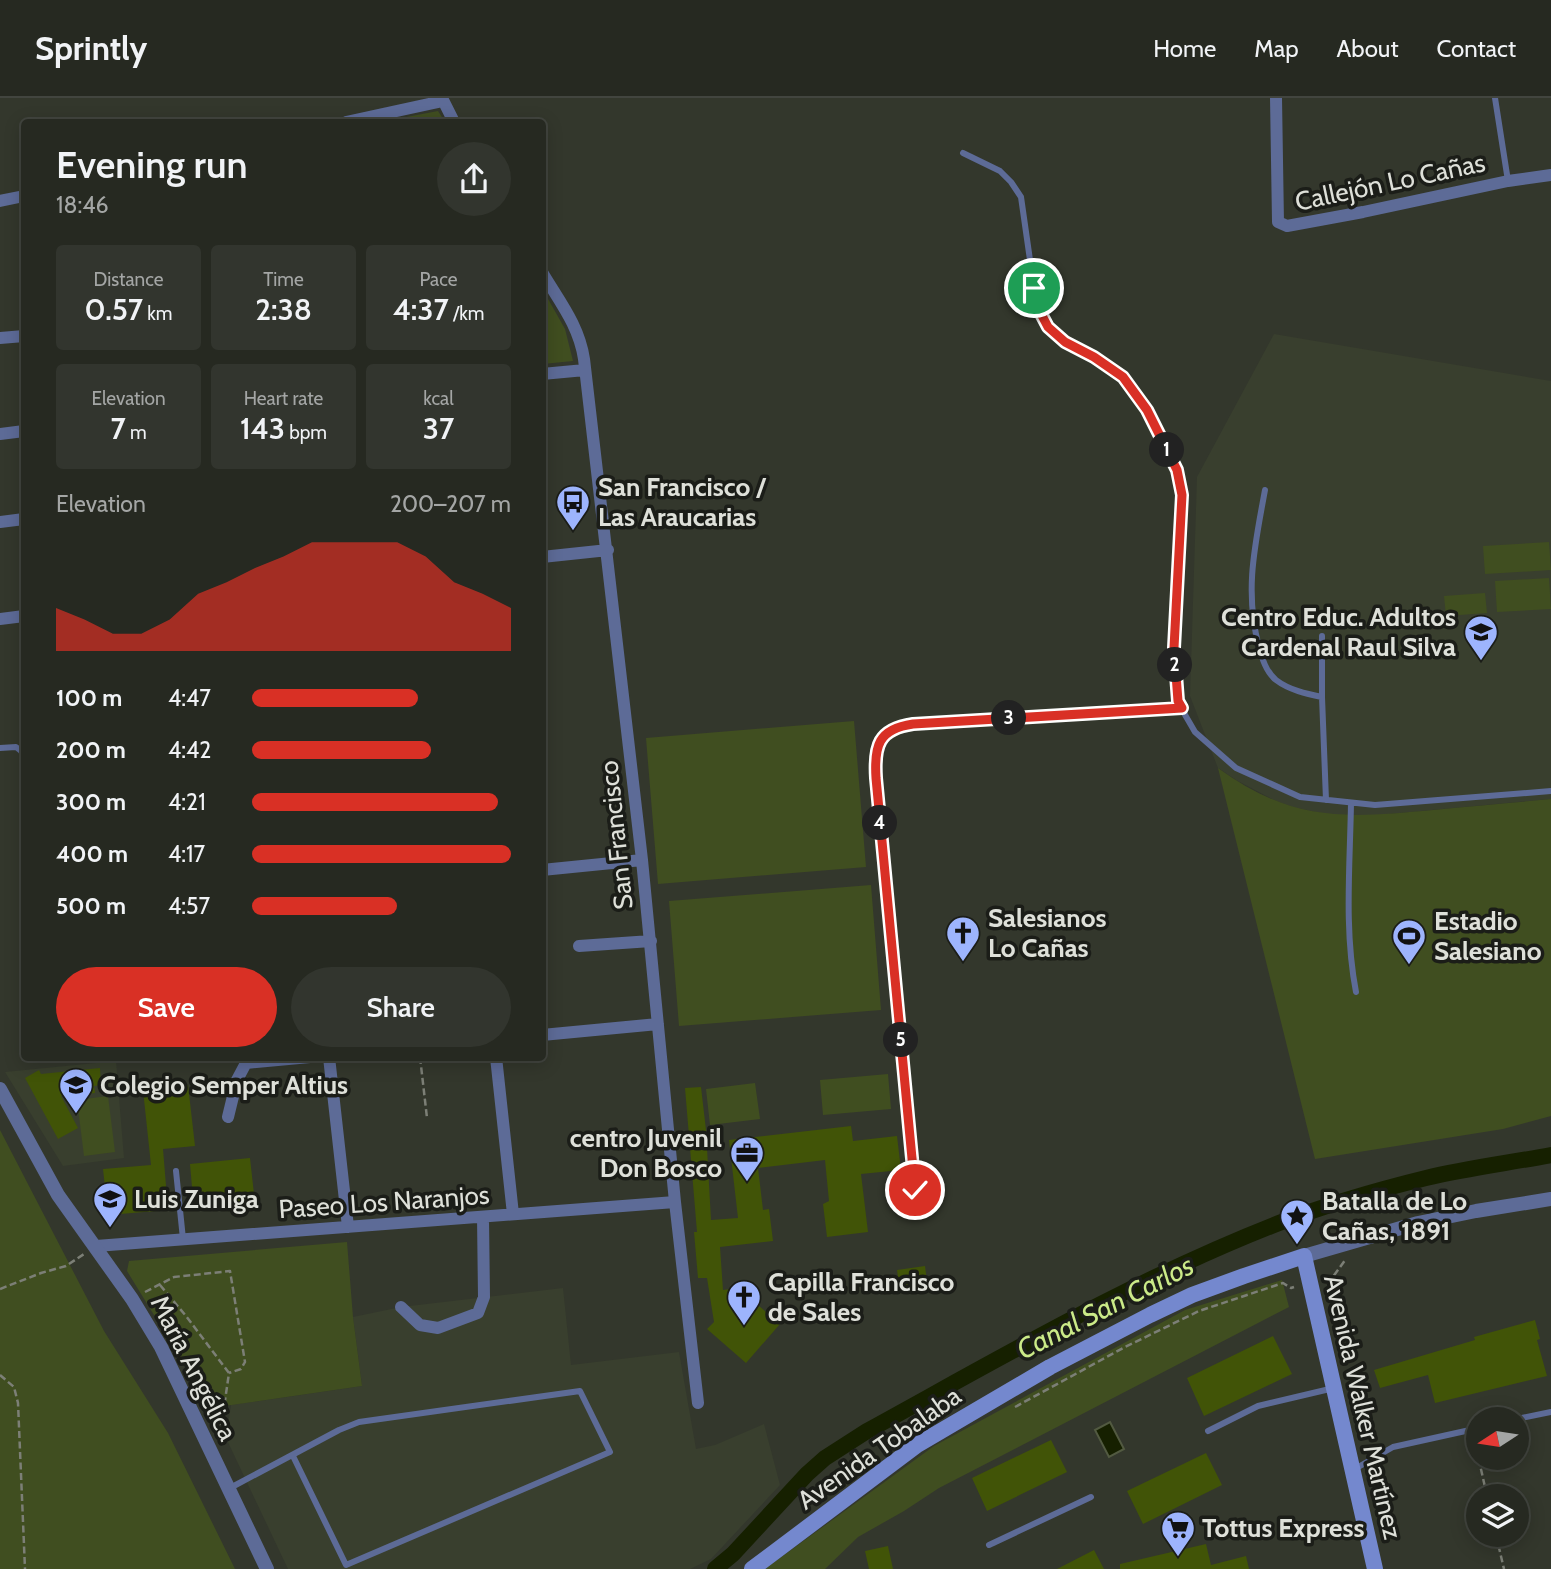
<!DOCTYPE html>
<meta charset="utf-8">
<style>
:root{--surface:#262921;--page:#32352e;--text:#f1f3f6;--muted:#a4a6a5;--line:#42453f;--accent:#d93025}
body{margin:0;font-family:Cabin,sans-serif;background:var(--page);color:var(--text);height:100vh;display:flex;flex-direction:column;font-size:26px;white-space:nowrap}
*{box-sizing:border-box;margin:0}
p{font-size:23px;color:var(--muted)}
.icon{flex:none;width:38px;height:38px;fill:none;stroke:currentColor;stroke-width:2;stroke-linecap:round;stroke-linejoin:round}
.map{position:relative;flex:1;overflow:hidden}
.panel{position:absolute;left:21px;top:21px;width:525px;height:942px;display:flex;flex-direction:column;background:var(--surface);border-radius:7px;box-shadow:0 4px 18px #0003,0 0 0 2px var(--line)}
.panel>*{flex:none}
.needle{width:46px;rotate:258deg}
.buttons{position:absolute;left:1466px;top:1309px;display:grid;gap:14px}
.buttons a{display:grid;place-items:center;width:63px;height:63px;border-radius:50%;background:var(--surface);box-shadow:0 4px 18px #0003,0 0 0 2px var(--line);font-size:35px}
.pin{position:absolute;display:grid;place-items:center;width:60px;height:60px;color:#fff;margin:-30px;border:4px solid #fff;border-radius:50%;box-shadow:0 2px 7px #0007}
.km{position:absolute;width:35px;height:35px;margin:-18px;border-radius:50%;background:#222;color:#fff;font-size:19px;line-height:35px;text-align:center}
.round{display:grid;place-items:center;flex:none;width:74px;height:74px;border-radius:37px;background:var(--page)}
.summary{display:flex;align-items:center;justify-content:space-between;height:119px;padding:0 35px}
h1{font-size:38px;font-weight:600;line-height:52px}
.metrics{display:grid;grid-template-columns:repeat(3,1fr);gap:10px;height:119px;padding:7px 35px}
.metrics div{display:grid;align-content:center;border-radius:7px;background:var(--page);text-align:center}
.metrics b{font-size:30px;font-weight:600}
.metrics small{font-size:19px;font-weight:400}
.metrics p{font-size:19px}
.chart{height:196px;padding:14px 35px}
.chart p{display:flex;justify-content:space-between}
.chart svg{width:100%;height:126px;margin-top:7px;fill:var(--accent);opacity:.7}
.action{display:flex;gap:14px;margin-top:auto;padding:14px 35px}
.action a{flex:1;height:80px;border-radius:42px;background:var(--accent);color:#fff;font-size:28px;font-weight:600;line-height:80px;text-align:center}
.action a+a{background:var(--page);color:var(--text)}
ul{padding:0 35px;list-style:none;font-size:23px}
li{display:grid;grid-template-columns:112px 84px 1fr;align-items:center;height:52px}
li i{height:18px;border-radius:9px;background:var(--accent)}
header{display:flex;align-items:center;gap:42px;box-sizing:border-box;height:98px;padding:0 35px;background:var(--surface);border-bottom:2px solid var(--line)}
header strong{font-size:33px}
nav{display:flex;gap:38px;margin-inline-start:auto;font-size:24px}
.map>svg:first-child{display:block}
.built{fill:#393f2e}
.green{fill:#404e20}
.water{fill:#162000;stroke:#525a41;stroke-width:2}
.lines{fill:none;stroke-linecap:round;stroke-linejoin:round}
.canal{stroke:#162000;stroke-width:16}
.building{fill:#415407}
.path{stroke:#7c7f76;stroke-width:2.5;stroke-dasharray:7 3.5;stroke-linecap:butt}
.service{stroke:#5d6b97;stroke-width:6}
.minor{stroke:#5d6b97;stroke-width:12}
.tertiary{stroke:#5d6b97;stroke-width:14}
.secondary{stroke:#7488ce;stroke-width:16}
.route-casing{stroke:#fff;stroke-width:14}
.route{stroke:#d93025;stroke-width:9}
.labels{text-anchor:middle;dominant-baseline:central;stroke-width:7;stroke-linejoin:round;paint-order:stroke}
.street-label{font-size:26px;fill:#dee0d9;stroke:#1b1d18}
.poi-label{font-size:26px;font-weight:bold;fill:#dee0d9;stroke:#1b1d18;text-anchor:start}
.water-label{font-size:28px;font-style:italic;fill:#cbea88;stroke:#1b1d18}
</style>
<header>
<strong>Sprintly</strong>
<nav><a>Home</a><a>Map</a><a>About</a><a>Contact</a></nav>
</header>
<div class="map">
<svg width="1551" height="1471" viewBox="0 0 1551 1471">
<rect width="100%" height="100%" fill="#33372c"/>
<path class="built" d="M1274 236 1551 283V701L1368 718 1330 717 1292 709 1274 702 1236 682 1218 670 1190 598 1197 379Z
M116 963 124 1060 63 1068 5 974Z
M563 1190 571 1267 679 1254 696 1351 715 1347 764 1326 780 1387 711 1461 690 1471H288L226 1340 231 1307 362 1288 353 1219 401 1209Z"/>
<path class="green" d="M438 13 445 24H402L401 20Z
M543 192 565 231 573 263 543 266Z
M1549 444 1551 472 1485 476 1483 448Z
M1549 480 1551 511 1497 514 1495 483Z
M1485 495 1487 515 1446 518 1444 498Z
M854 623 866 769 658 786 646 640Z
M1218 670C1294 725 1345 720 1433 712 1472 708 1512 705 1551 701V1018L1503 1031 1315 1061Z
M871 787 881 912 679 928 669 803Z
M888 976 891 1011 823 1017 820 982Z
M755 985 760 1021 710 1027 706 991Z
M108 998 115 1054 84 1058 77 1002Z
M0 1032 104 1233 168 1335 235 1471H0Z
M347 1144 353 1219 362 1288 211 1310 127 1173 129 1163Z
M1282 1182 1289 1209 939 1390 904 1413 858 1439 825 1471H765L934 1348 1185 1212Z"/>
<path class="water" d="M1110 1324 1124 1351 1109 1359 1095 1332Z"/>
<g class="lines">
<path class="canal" d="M715 1471 733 1456 807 1376 825 1360 867 1333C1002 1259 1135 1181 1279 1125 1326 1107 1377 1092 1426 1080 1467 1070 1509 1065 1551 1057"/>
</g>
<path class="building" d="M100 970 101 987 94 988 95 995 61 998 78 1030 58 1041 25 980 39 972 41 976Z
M188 987 195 1048 163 1051 168 1112 108 1117 103 1071 151 1067 143 992Z
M701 989 706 1032 711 1122 738 1120 729 1042 851 1028 853 1043 897 1038 901 1072 861 1076 868 1134 827 1139 823 1106 829 1103 825 1062 758 1070 763 1112 769 1111 773 1143 720 1149 723 1192 738 1190 780 1226 746 1265 707 1231 714 1224 707 1180H698L694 1134H697L685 990Z
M250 1060 255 1105 194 1112 190 1066Z
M925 1168 928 1191 900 1194 897 1172Z
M1535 1222 1540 1241 1537 1242 1547 1278 1435 1305 1428 1277 1380 1290 1374 1272 1475 1242 1474 1239Z
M1273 1238 1292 1276 1204 1318 1187 1280Z
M1051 1342 1067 1374 987 1413 972 1380Z
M1206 1355 1222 1387 1143 1426 1127 1393Z
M1206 1446 1211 1467 1246 1458 1249 1471H1120V1466Z
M888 1448 893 1471H869L865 1453Z
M1094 1452 1104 1471H1057Z"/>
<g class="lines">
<path class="path" d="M420 959 427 1020
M1325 1182 1332 1180 1346 1161
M160 1187 186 1218 229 1275 220 1337
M0 1191 41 1175 66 1168 84 1156
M145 1194 174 1179 230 1173 245 1264 241 1271 229 1275
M0 1277 14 1289 18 1305 25 1471
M1015 1309 1125 1249 1199 1213 1283 1185 1291 1190 1294 1189
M1474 1340 1487 1398
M1496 1437 1504 1471"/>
<path class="service" d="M1495 0 1508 83
M963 55 1000 73 1011 84 1021 99 1034 190 1038 210 1048 229 1065 244 1094 259 1123 279 1147 312 1177 371 1182 397 1174 550 1177 603 1195 634 1236 670 1300 699 1375 707 1551 693
M1265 392C1255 447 1244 493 1259 549 1262 560 1266 574 1276 582 1289 592 1307 596 1322 599
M1322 538V599L1326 702
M0 650 16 649 21 653 24 659
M1351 705C1350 768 1344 832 1356 894
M176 1073 183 1141
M915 1116V1092L876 680C874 648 878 632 913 626L1182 610
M1517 1321 1551 1314
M1208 1333 1258 1308 1334 1290
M1353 1372 1393 1349 1479 1330
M230 1390 339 1332 359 1324 580 1293 610 1354 346 1467 293 1358
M989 1447 1091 1399"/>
<path class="minor" d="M442 0 454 24
M1276 0 1278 124 1287 128 1363 114 1508 83 1551 77
M346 24 443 3
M0 103 24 98
M542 174C559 203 579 227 584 261L642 762 675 1104 698 1305
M0 240 24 238
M542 276 585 272
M0 336 24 333
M0 424 24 421
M542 459 608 452
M0 521 24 518
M542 772 642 762
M579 848 651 843
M542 937 658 926
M329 959 348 1129
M496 959 513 1116
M228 1019 237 982 246 965 310 959
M96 1148 675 1104
M401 1209 420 1227 438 1230 478 1215 484 1199 483 1119"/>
<path class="tertiary" d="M0 991 58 1097 132 1201 161 1249 267 1471
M1304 1158 1418 1125 1476 1113 1551 1101"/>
<path class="secondary" d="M752 1471 917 1347 1050 1269 1150 1217 1192 1197 1244 1178 1304 1158 1375 1471"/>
</g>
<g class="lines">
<g class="route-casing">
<path id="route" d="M915 1092 876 680C874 648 878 631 913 626L1182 610 1178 603 1174 550 1182 397 1177 372 1147 312 1123 279 1094 259 1065 244 1048 229 1038 210 1034 190"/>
</g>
<use href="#route" class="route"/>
</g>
<defs>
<g id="bus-pin" transform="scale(1.75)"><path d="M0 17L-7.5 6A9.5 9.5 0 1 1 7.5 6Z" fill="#9db4fd" stroke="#1b1d18"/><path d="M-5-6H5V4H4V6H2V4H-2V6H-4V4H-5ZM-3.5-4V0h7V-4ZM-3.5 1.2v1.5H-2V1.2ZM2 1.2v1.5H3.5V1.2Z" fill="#111"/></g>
<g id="school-pin" transform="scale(1.75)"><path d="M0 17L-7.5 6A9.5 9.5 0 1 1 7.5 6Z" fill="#9db4fd" stroke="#1b1d18"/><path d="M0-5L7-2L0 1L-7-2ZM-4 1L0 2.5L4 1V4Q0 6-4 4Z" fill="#111"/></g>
<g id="church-pin" transform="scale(1.75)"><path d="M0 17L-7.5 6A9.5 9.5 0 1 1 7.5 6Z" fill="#9db4fd" stroke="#1b1d18"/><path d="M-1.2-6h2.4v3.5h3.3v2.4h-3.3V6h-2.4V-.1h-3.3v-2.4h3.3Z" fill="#111"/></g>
<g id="stadium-pin" transform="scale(1.75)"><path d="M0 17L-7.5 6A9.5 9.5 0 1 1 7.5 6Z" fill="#9db4fd" stroke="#1b1d18"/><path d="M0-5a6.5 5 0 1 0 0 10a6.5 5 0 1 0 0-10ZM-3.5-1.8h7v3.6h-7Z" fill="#111"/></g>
<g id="office-pin" transform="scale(1.75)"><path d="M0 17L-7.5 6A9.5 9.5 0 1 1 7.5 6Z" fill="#9db4fd" stroke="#1b1d18"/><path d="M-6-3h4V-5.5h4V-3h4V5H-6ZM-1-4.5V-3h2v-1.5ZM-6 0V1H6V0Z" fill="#111"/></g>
<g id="sight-pin" transform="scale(1.75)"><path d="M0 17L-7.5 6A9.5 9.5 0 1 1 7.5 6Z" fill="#9db4fd" stroke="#1b1d18"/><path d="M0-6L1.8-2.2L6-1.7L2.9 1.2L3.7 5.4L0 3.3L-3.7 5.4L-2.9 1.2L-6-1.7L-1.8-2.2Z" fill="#111"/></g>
<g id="supermarket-pin" transform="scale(1.75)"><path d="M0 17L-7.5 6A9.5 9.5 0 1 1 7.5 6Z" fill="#9db4fd" stroke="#1b1d18"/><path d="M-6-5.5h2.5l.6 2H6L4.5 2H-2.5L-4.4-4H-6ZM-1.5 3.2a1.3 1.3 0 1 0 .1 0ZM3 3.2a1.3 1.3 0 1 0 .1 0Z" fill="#111"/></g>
</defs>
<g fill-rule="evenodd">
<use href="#bus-pin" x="573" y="404"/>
<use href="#school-pin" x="1481" y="534"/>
<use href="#church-pin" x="963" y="835"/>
<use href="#stadium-pin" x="1409" y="838"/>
<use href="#school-pin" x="76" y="987"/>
<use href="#office-pin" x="747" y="1055"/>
<use href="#school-pin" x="110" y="1101"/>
<use href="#sight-pin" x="1297" y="1118"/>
<use href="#church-pin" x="744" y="1199"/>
<use href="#supermarket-pin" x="1178" y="1430"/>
</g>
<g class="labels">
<g class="street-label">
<text transform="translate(1390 84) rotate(-12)">Callejón Lo Cañas</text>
<text transform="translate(616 737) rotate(-96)">San Francisco</text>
<text transform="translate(384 1104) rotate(-4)">Paseo Los Naranjos</text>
<text transform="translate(194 1270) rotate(63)">María Angélica</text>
<text transform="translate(1363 1309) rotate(77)">Avenida Walker Martínez</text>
<text transform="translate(879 1350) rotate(-35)">Avenida Tobalaba</text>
</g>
<g class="poi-label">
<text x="598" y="389">San Francisco /<tspan x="598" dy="30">Las Araucarias</tspan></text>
<text x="1456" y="519" text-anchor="end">Centro Educ. Adultos<tspan x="1456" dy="30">Cardenal Raul Silva</tspan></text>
<text x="988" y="820">Salesianos<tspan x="988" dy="30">Lo Cañas</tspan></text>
<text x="1434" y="823">Estadio<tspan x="1434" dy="30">Salesiano</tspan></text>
<text x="100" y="987">Colegio Semper Altius</text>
<text x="722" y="1040" text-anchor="end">centro Juvenil<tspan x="722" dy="30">Don Bosco</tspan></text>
<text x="134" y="1101">Luis Zuniga</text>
<text x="1322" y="1103">Batalla de Lo<tspan x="1322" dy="30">Cañas, 1891</tspan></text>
<text x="768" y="1184">Capilla Francisco<tspan x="768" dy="30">de Sales</tspan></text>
<text x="1202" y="1430">Tottus Express</text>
</g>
<g class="water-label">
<text transform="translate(1105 1209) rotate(-27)">Canal San Carlos</text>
</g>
</g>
</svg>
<div class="buttons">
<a><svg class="needle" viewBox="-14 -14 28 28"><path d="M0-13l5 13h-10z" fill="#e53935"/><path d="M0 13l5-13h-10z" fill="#a4a6a5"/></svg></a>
<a><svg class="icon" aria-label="layers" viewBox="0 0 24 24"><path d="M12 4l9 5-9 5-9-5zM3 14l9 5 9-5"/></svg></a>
</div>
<div class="pin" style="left:1034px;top:190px;background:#1e9e55"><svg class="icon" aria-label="arrive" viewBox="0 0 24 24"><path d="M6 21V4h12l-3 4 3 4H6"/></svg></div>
<div class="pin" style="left:915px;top:1092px;background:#d93025"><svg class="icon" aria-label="check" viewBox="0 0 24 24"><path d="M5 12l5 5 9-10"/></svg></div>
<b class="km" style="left:1167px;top:352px">1</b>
<b class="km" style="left:1175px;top:567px">2</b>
<b class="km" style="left:1009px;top:620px">3</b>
<b class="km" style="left:880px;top:725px">4</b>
<b class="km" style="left:901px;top:942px">5</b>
<section class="panel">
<div class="summary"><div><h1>Evening run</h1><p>18:46</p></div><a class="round"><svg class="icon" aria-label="share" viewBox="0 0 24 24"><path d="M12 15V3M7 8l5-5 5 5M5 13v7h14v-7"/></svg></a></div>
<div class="metrics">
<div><p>Distance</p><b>0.57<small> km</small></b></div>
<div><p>Time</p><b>2:38</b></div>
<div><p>Pace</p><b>4:37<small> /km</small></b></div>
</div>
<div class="metrics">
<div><p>Elevation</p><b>7<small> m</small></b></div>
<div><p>Heart rate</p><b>143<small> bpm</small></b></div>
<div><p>kcal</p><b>37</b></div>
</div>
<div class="chart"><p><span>Elevation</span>200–207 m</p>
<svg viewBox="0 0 160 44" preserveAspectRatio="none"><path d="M0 44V29L10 33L20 38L30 38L40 33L50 24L60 20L70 15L80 11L90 6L100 6L110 6L120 6L130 11L140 20L150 24L160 29V44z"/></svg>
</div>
<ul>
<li><b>100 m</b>4:47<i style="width:64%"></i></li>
<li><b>200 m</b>4:42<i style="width:69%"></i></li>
<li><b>300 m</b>4:21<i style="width:95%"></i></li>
<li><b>400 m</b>4:17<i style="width:100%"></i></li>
<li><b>500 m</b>4:57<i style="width:56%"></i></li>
</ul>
<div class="action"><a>Save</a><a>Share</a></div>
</section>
</div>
